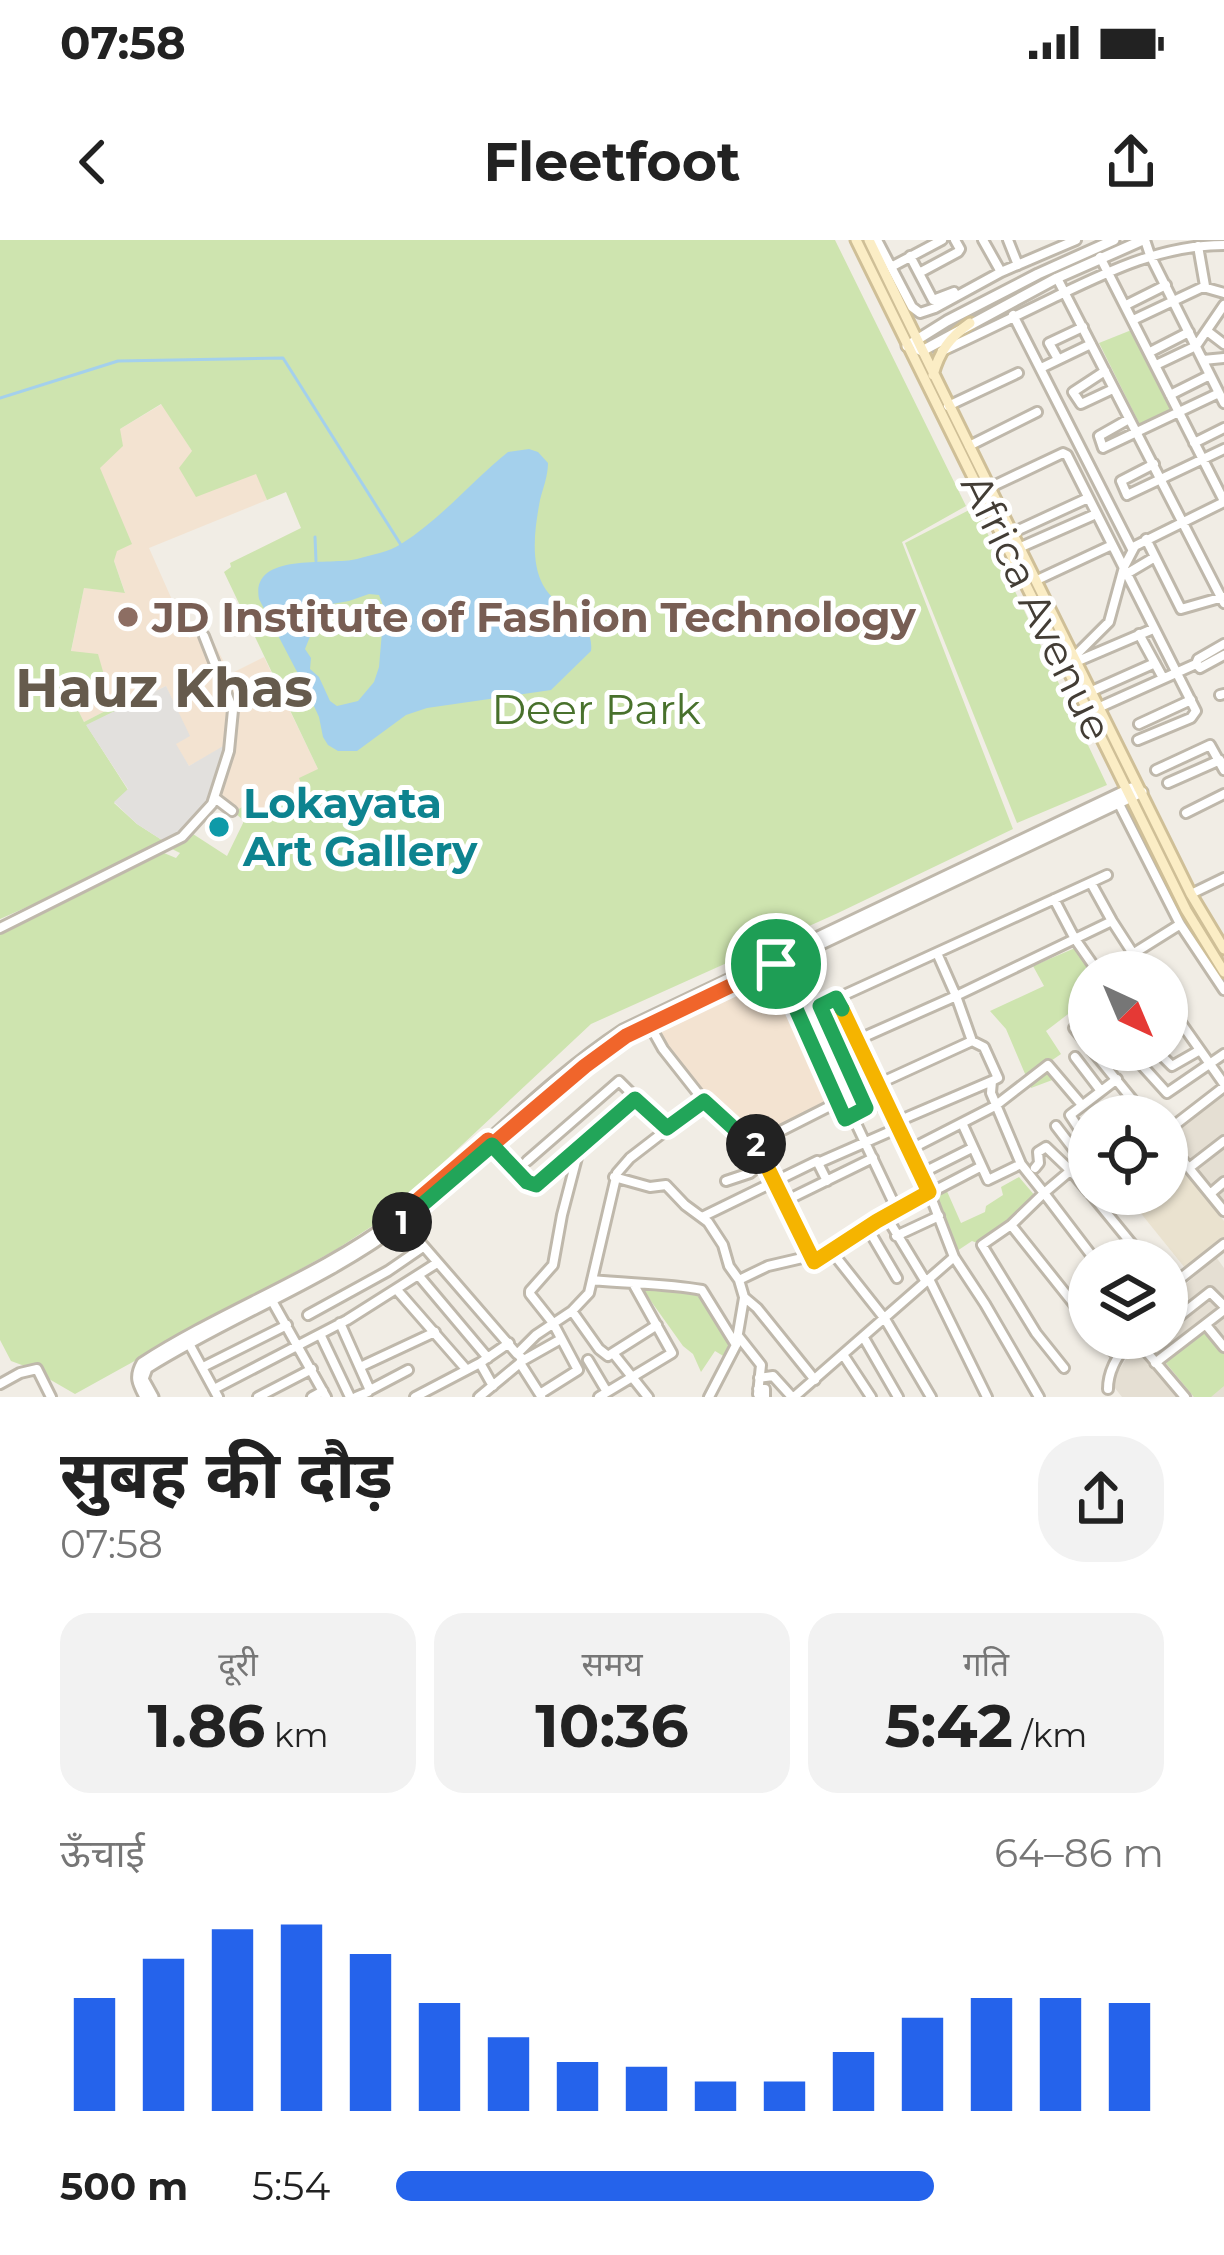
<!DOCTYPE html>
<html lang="hi">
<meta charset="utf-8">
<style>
:root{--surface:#fff;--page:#f2f2f2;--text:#222;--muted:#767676;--accent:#2563eb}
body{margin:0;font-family:Montserrat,"Noto Sans Devanagari",sans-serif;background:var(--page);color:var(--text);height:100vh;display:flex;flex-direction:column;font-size:45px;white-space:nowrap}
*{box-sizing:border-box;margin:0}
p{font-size:39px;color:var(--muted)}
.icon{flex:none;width:66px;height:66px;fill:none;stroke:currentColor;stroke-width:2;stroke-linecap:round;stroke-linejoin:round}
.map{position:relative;height:1157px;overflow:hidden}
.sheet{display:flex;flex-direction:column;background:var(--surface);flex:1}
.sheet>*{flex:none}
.needle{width:78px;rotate:136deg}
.tools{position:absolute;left:1068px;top:711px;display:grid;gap:24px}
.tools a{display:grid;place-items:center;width:120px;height:120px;border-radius:50%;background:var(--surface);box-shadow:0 3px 9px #0004;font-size:60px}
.pin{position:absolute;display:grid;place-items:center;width:102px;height:102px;color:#fff;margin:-51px;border:6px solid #fff;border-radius:50%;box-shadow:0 3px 12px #0007}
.km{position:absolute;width:60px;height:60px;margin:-30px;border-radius:50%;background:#222;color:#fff;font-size:33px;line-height:60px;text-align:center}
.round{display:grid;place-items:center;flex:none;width:126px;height:126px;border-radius:48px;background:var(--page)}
.head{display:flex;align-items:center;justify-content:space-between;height:204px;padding:0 60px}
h1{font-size:66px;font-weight:700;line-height:90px}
.metrics{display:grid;grid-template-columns:repeat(3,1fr);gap:18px;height:204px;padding:12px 60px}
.metrics div{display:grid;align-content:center;border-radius:30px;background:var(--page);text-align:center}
.metrics b{font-size:60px;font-weight:700}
.metrics small{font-size:33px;font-weight:400}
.metrics p{font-size:33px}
.chart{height:336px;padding:24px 60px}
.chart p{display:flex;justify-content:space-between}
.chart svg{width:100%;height:216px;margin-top:12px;stroke:var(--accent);stroke-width:6}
ul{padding:0 60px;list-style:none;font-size:39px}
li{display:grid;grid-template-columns:192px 144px 1fr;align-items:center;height:90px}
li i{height:30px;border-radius:15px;background:var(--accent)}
.status{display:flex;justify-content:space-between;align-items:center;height:84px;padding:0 60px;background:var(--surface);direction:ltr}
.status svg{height:33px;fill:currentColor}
header{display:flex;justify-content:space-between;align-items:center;height:156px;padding:0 60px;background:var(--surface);font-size:54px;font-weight:700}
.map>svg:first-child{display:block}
.residential{fill:#e5dfd3}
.commercial{fill:#f3e3d1}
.education{fill:#eae2cf}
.green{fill:#cee4af}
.parking{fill:#e2e0dd}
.water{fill:#a4d0ec;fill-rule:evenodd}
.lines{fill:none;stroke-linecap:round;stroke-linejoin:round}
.stream{stroke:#a4d0ec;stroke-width:3}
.minor-casing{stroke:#bfb8ab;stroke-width:14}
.tertiary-casing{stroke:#bfb8ab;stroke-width:15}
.secondary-casing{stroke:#cfbf97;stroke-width:15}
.minor{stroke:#fff;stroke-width:8}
.tertiary{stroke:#fff;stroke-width:9}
.secondary{stroke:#fbedc5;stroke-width:9}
.split-1-casing{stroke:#fff;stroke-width:24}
.split-2-casing{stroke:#fff;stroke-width:24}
.split-3-casing{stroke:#fff;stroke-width:24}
.split-4-casing{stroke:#fff;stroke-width:24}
.split-1{stroke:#f0652b;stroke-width:15}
.split-2{stroke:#22a559;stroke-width:15}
.split-3{stroke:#f5b400;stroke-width:15}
.split-4{stroke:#22a559;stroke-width:15}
.education-dot{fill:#8d6e63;stroke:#fff;stroke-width:4.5}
.culture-dot{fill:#0f9aa8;stroke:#fff;stroke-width:4.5}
.labels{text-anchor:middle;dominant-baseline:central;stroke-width:10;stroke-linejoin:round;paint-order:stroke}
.street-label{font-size:42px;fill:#433d35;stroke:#fff}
.education-label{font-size:42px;font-weight:bold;fill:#785e54;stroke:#fff;text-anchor:start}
.park-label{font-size:42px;fill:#48712c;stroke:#fff}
.culture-label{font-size:42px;font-weight:bold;fill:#0d838f;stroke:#fff;text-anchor:start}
.district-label{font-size:54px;font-weight:bold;fill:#665b4d;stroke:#fff}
</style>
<div class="status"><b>07:58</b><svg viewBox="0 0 49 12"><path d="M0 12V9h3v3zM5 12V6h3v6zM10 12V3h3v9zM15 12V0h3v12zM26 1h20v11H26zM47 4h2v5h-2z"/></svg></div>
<header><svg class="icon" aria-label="back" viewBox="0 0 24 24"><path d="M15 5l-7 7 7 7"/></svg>Fleetfoot<svg class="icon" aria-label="share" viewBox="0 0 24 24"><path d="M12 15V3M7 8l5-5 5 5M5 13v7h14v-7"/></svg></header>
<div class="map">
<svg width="1224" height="1157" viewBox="0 0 1224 1157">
<rect width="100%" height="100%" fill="#f1ede5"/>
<path class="residential" d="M1224 851V967L1167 895Z
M1216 1017 1224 1028V1157H1122L1111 1143 1139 1098H1167V1061Z"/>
<path class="commercial" d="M162 164 192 211 257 233 267 260 149 308 189 398 208 391 230 434 264 417 318 529 303 550 259 574 242 567 234 572 215 557 225 506 189 526 175 504 189 496 166 446 146 455 143 452 84 482 74 462 71 412 84 348 125 352 114 321 116 311 131 303 99 228 120 189Z
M773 730 834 861 753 902 706 860 655 786Z"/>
<path class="education" d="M1178 923 1224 981V997L1185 1028 1131 961 1139 954H1167V932Z"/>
<path class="green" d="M0 0H835L966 266 902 302 1013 589 838 673 591 784 383 979 337 1009 75 1154 30 1128 11 1121 0 1100V692L164 613 176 618 180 613 172 609 193 594 227 616 244 581 234 572 242 567 260 574 303 550 299 538 318 529 224 332 231 327 230 323 301 288 286 252 267 260 256 234 196 257 179 228 192 211 161 164 120 189 123 206 100 228 132 304 117 311 114 321 125 353 84 348 71 411 98 414 106 442 74 462 84 482 144 451 146 455 87 486 128 550 114 563 137 584 165 602 138 614V618L0 679Z
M1134 89 1173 169 1140 185 1099 103Z
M975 267 1107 545 1017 583 905 303Z
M1075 708 1091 732H1089V758L1046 791 1061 814 1048 823 1055 839 1031 848 1006 789 990 771 1044 746 1033 726Z
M1019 937 1036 957 980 1004 972 1001 954 1013 932 955 946 949 961 983 985 972 986 966 1003 955 1001 947Z
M669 1047 698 1052 706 1058 732 1102 725 1117 715 1111 701 1132 693 1114 683 1106 643 1050Z
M1206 1090 1224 1112V1146L1211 1157H1194L1166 1123Z"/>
<path class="parking" d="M166 446 190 496 176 504 189 526 225 505 213 553 199 573 175 597 165 602 137 584 114 562 128 549 86 485Z"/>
<path class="water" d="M529 209 538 212 548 223C548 236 543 248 540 260 535 287 530 320 543 345 556 370 595 378 591 411L551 450 427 468 406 475 357 511H338L328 505 323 497 319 477 307 451 259 359C250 311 330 326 357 319 371 315 389 312 401 304 441 279 472 241 508 212ZM369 354 379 355 384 368 379 427 374 442 358 461 337 466 330 461 319 437 310 429 311 418 305 409 311 394 319 385 326 365 349 361Z"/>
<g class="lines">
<path class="stream" d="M0 158 118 121 283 118 401 305
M315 297 316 321"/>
<g class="minor-casing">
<path id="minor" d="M877 0 912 67 920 73 935 68 1001 32 1076 0
M983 0 1001 32
M1008 0 1018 25
M1145 0 1150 15 1224 163
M1198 6 1205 46
M910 16 933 60 954 52
M1100 17 1224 261
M891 27 942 0
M919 33 958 12 960 9 955 0
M1057 38 1224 363
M1126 65 1166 45
M1013 75 1132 309
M1133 80 1203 47 1224 53
M1207 91 1224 104
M942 111C979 94 1016 76 1053 58 1109 31 1161 5 1224 5
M1150 112 1189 92
M1058 119 1049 103 1083 87
M1203 120 1224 118
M1156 125 1196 106 1224 65
M1041 128 1091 104
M1105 131 1073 152 1081 164 1113 149
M1170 155 1210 135
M948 166 1018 133
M1129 179 1099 196 1103 208 1219 153
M1194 203 1224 188
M969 206 1037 172
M1154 224 1121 241 1127 255 1224 209
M989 248 1063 213 1067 215 1196 471 1191 478 1138 500
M1014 292 1088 258
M1146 299 1181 369 1223 357
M1021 307 1096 274
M1128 333 1155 317
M1037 340 1112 305
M1139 394 1163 438
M1075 416 1109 382 1124 327 1135 306 1224 262
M1078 421 1153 389
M1196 424 1198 419 1224 404
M1092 451 1155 423
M1220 455 1224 454
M1100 467 1196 424 1200 428 1224 415
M1139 484 1191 460
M1156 530 1210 505 1224 530
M1168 543 1220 520
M215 558 232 571
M1116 558 1180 684 1224 750
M1186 573 1224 554
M1091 643 1112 681 1145 732
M1191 654 1224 638
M1054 659 1075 699 1098 732
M0 688 182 597 212 564 229 511 233 470 204 396
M937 713 956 756 972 801 984 807 998 838 992 841 991 853 1021 924 1044 953 1089 915
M776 724 845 879 885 861
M1104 732 1179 685
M836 758 929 952 954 1017 985 1064 1039 1157
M1167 763 1224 844
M1089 774 1074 788 1089 806
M857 800 956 756 1112 681
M1092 810 1144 874
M1128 810 1167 853 1224 814
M1156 810 1172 826 1200 810
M1075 817 1101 851
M1103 822 1119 810
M878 844 972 801
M636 858 667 888
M704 861 753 905 838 862
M866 869 820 766 1107 635
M852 875 897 970
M896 882 992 841
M962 883 988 940 1021 924
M1056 886 1082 920
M1167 891 1224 847
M489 901 532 946 579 907
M1167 901 1224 971
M758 904 774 945 811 1016
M1089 904 1070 875 1117 839
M909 910 995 866 1048 825 1082 865
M527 921 619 841 636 858 580 906 562 975 553 1025 530 1051V1054L553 1083 578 1130 540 1154
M818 923 898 888
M1035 928 1039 923 1038 912 1046 907 1070 930
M1189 928 1224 901
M1071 931 1089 952
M920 934 972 908
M614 937 650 947 666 945 685 965 708 982 723 1005 729 1026 739 1040 744 1057 757 1068 815 1140
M726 941 750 933 765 921
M1091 954 1145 1020
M1119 954 1123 959
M1210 954 1224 942
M783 962 873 918
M702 977 817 921 827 941
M401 980 517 1114 536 1095 572 1071 589 1053 617 933 630 918 704 861 663 809 649 784
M1011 985 982 1005 1036 1093 1064 1128
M867 987 897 1038
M896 996 939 976
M832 1012 885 1079 931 1157
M419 1036 488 1118
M929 1039 987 1157
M592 1040C629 1044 665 1043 702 1050L736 1105
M739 1040 768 1026 811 1016 813 1022 886 976
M926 1042 886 976 980 927
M1167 1049 1224 1004
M397 1050 466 1129
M271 1059 326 1157
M572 1071 599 1109 608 1116 657 1085
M308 1075 388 1031 423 1007
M340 1083 369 1148 368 1152 356 1157
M1089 1083 1011 985 1044 953 1095 1020
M1168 1085 1210 1052 1224 1066
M1206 1085 1224 1107
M320 1094 350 1157
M739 1097 761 1125 758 1154
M864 1098 898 1157
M1102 1098 1118 1117
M1135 1098 1185 1157
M187 1100 218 1157
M613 1113 648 1157
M844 1116 871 1157
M588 1120 607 1152
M522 1121 561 1099
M480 1123 493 1146
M520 1123 541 1156
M1155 1123 1224 1070
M203 1127 287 1085
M360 1127 435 1092
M759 1138 773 1136 792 1157
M0 1144 20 1133 37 1129 51 1157
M214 1149 347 1080 437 1023
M758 1149H765V1157
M1108 1149C1108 1129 1119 1115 1130 1098
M370 1150 408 1130
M258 1157 312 1129
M312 1157 323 1151
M415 1157 480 1123 509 1103
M479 1157 520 1123 522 1118 517 1114
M599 1157 672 1113 634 1045
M709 1157 736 1105 744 1058
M794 1157 954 1017"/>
</g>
<g class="tertiary-casing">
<path id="tertiary" d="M907 106 947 81 1038 34 1114 0
M918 109 922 111 1057 38 1143 0
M145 1157C138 1144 134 1137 142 1123 224 1070 319 1037 397 978 475 919 541 844 623 790L1131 548
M153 1157 143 1139 147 1128C229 1076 324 1042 402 983 479 924 545 850 627 796L1142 552"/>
</g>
<g class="secondary-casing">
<path id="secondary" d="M856 0 1186 670 1224 732
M869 0C974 219 1084 436 1191 654L1224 709
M933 135C939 112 950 97 970 83"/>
</g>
<use href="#minor" class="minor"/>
<use href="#tertiary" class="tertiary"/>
<use href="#secondary" class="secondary"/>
</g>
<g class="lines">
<g class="split-1-casing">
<path id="split-1" d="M402 982 398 977 488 900 492 905 585 826 626 796 776 724"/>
</g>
<g class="split-2-casing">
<path id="split-2" d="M402 982 492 905 527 942 536 945 635 859 667 888 704 861 751 904H756"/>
</g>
<g class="split-3-casing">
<path id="split-3" d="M756 904 814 1022 877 981 929 952 842 769"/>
</g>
<g class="split-4-casing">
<path id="split-4" d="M776 724 845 879 866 868 820 766 836 758 842 769"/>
</g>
<use href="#split-1" class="split-1"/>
<use href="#split-2" class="split-2"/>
<use href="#split-3" class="split-3"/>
<use href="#split-4" class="split-4"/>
</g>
<circle class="education-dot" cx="128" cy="377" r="12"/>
<circle class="culture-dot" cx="219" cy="587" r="12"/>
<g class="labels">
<g class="street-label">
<text transform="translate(1037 367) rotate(64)">Africa Avenue</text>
</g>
<g class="education-label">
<text x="152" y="377">JD Institute of Fashion Technology</text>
</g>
<g class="park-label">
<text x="596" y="469">Deer Park</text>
</g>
<g class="culture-label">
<text x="243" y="563">Lokayata<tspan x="243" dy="48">Art Gallery</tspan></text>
</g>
<g class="district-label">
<text x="164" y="448">Hauz Khas</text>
</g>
</g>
</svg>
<div class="tools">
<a><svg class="needle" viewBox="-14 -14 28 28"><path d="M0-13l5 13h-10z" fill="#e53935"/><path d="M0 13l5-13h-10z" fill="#767676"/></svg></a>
<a><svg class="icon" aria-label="locate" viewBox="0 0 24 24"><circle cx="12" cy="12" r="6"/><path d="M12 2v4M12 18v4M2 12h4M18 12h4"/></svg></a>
<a><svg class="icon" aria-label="layers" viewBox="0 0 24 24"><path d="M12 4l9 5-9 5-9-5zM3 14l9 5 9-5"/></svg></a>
</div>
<div class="pin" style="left:776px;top:724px;background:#1e9e55"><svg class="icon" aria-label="arrive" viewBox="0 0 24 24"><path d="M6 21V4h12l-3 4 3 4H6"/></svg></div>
<b class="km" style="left:402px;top:982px">1</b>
<b class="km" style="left:756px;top:904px">2</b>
</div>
<section class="sheet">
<div class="head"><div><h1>सुबह की दौड़</h1><p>07:58</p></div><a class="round"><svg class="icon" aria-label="share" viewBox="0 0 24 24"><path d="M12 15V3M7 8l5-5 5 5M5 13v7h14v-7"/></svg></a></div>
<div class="metrics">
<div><p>दूरी</p><b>1.86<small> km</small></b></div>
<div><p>समय</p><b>10:36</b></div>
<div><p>गति</p><b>5:42<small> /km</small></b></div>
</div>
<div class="chart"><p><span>ऊँचाई</span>64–86 m</p>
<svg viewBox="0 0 160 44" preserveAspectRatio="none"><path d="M5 44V21M15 44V13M25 44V7M35 44V6M45 44V12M55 44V22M65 44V29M75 44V34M85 44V35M95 44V38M105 44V38M115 44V32M125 44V25M135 44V21M145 44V21M155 44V22"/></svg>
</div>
<ul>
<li><b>500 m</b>5:54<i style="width:70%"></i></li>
</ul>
</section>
